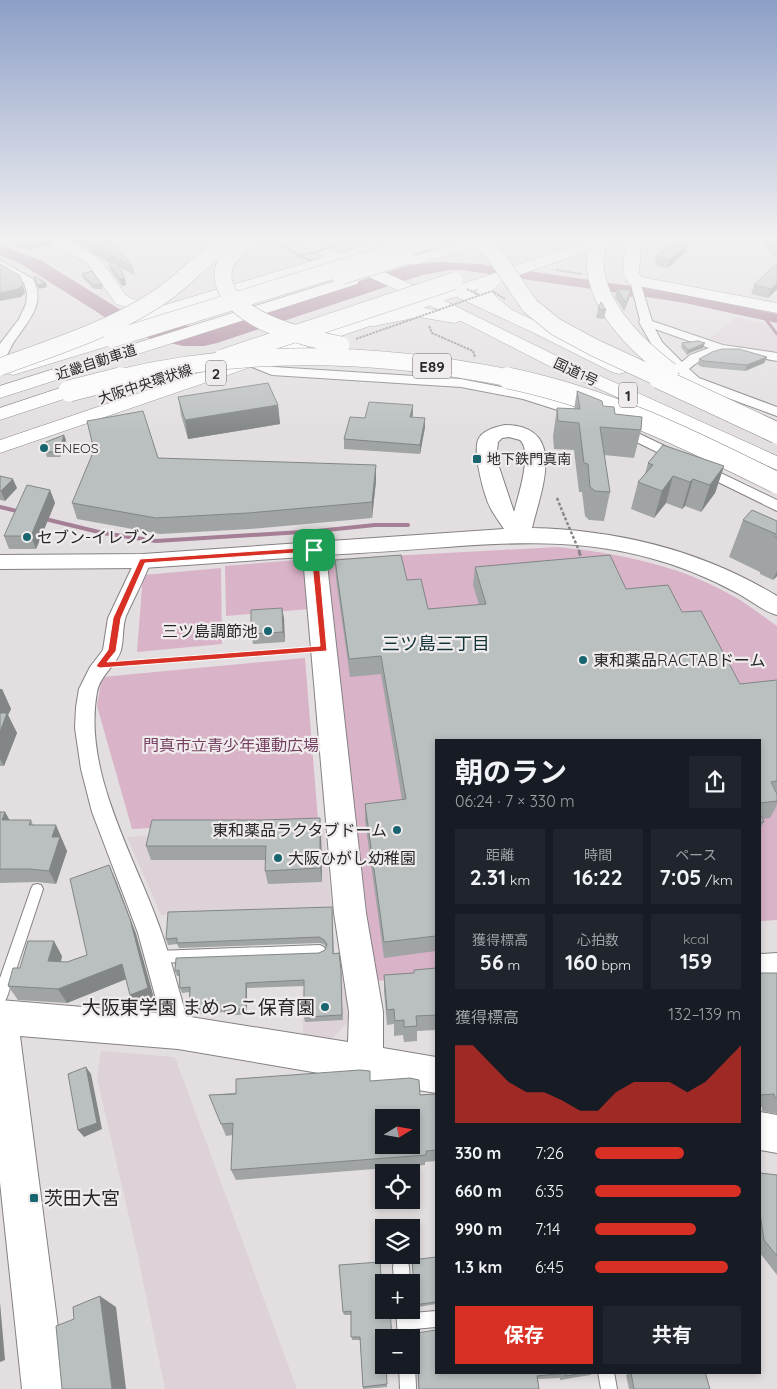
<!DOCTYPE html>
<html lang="ja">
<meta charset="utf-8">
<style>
:root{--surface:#171b24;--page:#20242c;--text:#f1f3f6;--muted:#9ea1a6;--accent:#d93025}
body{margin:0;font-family:Quicksand,"Noto Sans JP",sans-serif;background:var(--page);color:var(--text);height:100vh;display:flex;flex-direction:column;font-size:19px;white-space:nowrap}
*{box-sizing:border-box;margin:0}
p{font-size:16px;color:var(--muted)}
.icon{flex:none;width:28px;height:28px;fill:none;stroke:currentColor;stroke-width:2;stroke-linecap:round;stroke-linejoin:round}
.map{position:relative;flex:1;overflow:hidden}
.details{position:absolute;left:435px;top:739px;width:326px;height:635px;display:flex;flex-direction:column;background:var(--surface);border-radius:0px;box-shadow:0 2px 8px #0003}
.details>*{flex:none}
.needle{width:32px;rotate:79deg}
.fabs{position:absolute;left:375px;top:1109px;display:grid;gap:10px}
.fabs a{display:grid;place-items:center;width:45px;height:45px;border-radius:0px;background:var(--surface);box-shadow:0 2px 8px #0003;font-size:25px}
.pin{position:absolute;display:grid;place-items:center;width:42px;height:42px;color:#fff;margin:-21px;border-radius:10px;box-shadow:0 2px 8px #0006}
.round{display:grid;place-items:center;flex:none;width:52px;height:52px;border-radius:0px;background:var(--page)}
.head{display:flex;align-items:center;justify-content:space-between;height:85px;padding:0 20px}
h1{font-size:28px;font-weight:700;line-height:38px}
.figures{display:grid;grid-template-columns:repeat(3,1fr);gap:8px;height:85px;padding:5px 20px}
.figures div{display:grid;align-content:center;border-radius:0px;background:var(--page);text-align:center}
.figures b{font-size:21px;font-weight:700}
.figures small{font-size:14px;font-weight:400}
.figures p{font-size:14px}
.chart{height:140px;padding:10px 20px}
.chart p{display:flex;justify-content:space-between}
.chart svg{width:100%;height:90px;margin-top:5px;fill:var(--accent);opacity:.7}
.cta{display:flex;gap:10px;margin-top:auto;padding:10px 20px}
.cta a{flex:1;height:58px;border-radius:0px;background:var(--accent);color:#fff;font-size:20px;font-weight:700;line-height:58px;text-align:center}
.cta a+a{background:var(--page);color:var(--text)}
ul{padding:0 20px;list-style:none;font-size:16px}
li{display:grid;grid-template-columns:80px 60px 1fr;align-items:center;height:38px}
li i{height:12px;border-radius:6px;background:var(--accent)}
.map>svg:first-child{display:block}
.built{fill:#ded2d9}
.green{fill:#d9b3c8}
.water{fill:#a57f95}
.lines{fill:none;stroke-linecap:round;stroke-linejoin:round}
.stream-far1{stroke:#a57f95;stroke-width:3}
.stream{stroke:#a57f95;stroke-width:4}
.lane-casing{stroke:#858183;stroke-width:2}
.street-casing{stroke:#858183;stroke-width:2}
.secondary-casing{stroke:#858183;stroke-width:2}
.primary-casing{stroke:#858183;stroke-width:1}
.highway-casing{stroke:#858183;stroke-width:1}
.path-far2{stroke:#8a8788;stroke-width:2;stroke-dasharray:2.5 1;stroke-linecap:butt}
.path-far1{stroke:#8a8788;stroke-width:2.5;stroke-dasharray:3 2;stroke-linecap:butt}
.path{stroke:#8a8788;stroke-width:3;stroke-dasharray:4 2.5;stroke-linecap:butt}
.lane{fill:#fff;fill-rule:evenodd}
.street{fill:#fff;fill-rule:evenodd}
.secondary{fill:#fff;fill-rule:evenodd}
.primary{fill:#fff;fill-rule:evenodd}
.highway{fill:#fff;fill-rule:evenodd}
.primary-bridge-casing{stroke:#858183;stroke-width:18;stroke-linecap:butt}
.highway-bridge-far1-casing{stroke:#858183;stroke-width:18;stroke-linecap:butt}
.highway-bridge-casing{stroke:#858183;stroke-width:22;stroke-linecap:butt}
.path-bridge-far2{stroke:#8a8788;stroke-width:2;stroke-dasharray:2.5 1;stroke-linecap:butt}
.path-bridge-far1{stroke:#8a8788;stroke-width:2.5;stroke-dasharray:3 2;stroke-linecap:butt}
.path-bridge{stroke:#8a8788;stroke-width:3;stroke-dasharray:4 2.5;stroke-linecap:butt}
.primary-bridge{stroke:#fff;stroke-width:17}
.highway-bridge-far1{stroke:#fff;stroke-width:17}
.highway-bridge{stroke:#fff;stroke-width:21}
.wall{fill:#a0a4a4}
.shaded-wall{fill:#828686}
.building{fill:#babfbf;stroke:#828686;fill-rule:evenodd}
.route{fill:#d93025;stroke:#fff;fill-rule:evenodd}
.poi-dot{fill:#19656f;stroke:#f0ecee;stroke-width:2}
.labels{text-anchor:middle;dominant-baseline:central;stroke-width:4.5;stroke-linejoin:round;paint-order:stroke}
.far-street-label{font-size:14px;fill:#292728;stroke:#f0ecee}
.far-poi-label{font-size:14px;fill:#292728;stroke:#f0ecee;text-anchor:start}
.shield{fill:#f0ecee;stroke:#656263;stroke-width:1}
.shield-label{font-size:15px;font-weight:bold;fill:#292728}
.poi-label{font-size:16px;fill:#292728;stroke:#f0ecee;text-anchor:start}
.park-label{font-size:16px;fill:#753f60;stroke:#f0ecee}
.neighbourhood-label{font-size:18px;fill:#113338;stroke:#f0ecee}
.near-poi-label{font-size:19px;fill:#292728;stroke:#f0ecee;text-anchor:end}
</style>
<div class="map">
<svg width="777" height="1389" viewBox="0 0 777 1389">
<rect width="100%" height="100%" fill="#e3dfe1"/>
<path class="built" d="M736 317 766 324 777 337V352L754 351 709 339Z
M324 826 332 910 161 915 127 837Z
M345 957 348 1022 330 1041H303L302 991 318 990 316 959Z
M101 1051 175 1057 297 1389H165L137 1252 97 1078Z"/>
<path class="green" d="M557 547C618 553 679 565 733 596 748 604 762 616 777 626V920L760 921V740H436V978L375 981 326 566 335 559Z
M297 560 304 565 309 609 226 616 225 566Z
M221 568 222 644 137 652 143 575Z
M305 658 318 820 132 829 97 706 102 677Z"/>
<path class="water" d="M0 245 42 261 124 312 150 322 211 328 410 265 437 262 480 264 679 293 777 314V323L685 303 634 295 632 297 619 295V293L462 270H450L422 275 217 343 204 346H183L123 332 108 319 21 264 0 255Z"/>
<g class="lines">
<path class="stream-far1" d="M764 317 777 334"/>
<path class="stream" d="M0 507 21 512
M41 518 103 533 156 541 317 531 375 525H408"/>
<g class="lane-casing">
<path id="lane" d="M37 884 41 885 43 889 7 997 5 1001 0 1003V978L31 889 33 885Z
M320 945 324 947 326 951 324 955 320 957 157 963 153 961 151 957 153 953 157 951Z
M401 1258 407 1260 409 1266 410 1282H394L393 1266 395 1260Z
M411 1308 412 1313 436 1311V1327L414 1329V1338L411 1344V1338H398L396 1310H411Z
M411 1358 415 1365 416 1387V1389H400L399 1365H411Z
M598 1372H614L617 1389H601Z"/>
</g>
<g class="street-casing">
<path id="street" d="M0 260 33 279C46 303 29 320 16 339 11 345 9 353 4 360L0 361V344L19 319 26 304 27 293 24 283 0 268Z
M635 278 640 281 652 321 723 345 777 353V361C742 355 718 344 689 369L699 378 777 407V416L690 384 658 377 656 374 658 371 662 370 680 374 653 347 639 322 640 320 630 281ZM655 329 709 348 690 355 682 362 662 342Z
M251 358 274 367 461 379 531 393 594 413 596 416 589 420 523 399 461 387 272 375 247 365 245 362 247 359Z
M617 423 777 500V511L612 430 610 427 612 424Z
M143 556 149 557 151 561C144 580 134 598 126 616 122 627 124 639 121 650 117 665 100 675 97 692 82 773 137 860 162 934 173 966 181 999 191 1032L187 1041 178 1044 169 1041 165 1032 138 933 92 812 81 769 75 728 76 707 79 689 90 667 103 650 108 618 135 561 137 557Z
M777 953V975L760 976V954Z"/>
</g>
<g class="secondary-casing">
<path id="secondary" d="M505 425C568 426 541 490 532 528 618 530 703 551 777 596V615C762 611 751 600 737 593 709 578 681 566 650 558 583 539 515 542 447 547 406 550 366 553 326 555L366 913 383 1012V1048L436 1057V1093L178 1049 20 1036 66 1389H22L0 1182V1000L178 1015 348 1042 349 1012 334 913 303 557 143 568 0 569V555L143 554 504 529C500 523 495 516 491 509 484 496 473 454 478 440 482 430 496 427 505 425ZM509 437 520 440C533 451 518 497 514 512L496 458 498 442 502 438Z
M760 1112 777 1115V1153L760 1150Z"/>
</g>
<g class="primary-casing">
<path id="primary" d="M45 240C79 240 93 250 113 277 118 283 122 291 127 296 138 304 153 302 165 305L325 257 294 243 292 240H312L340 253 381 240H405L403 243 353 258 433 294 591 240H614L612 243 0 453V440L417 299 338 263 110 332 104 331 101 327 104 323 140 312 116 304 88 264 62 249 47 243Z
M619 240H636L641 245 639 273 641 277 777 303V313L629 284 623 273 625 247Z
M112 334 118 335 121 339 118 343 13 375 6 373 4 369 6 365Z"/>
</g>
<g class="highway-casing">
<path id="highway" d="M463 240H486L484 243 419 264H409L406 261 409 258Z
M497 273 503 275 505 278 493 290 494 295 512 310 626 364 628 368 626 372 619 374 612 372 532 332 450 294 448 291 450 288H462L477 294C477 285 488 275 497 273Z
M351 276 357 278 359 281 357 284 0 398V386Z
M433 295 565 360 777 456V470L553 368 461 321 454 323 419 317 374 326 368 325 365 321 368 317 419 307 441 311 427 304 425 300 427 296Z
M69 385 76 387 79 391 76 395 0 420V408Z"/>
</g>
<path class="path-far2" d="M275 240 281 244
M556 270 582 274
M429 326 432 333 473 351 475 357"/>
<path class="path-far1" d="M557 498 563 513"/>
<path class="path" d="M121 664 304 650"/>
<use href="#lane" class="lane"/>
<use href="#street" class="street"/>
<use href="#secondary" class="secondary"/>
<use href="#primary" class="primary"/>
<use href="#highway" class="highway"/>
<g class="primary-bridge-casing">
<path id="primary-bridge" d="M112 339 431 240
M222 358 454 281"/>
</g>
<g class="highway-bridge-far1-casing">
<path id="highway-bridge-far1" d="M249 240C234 250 219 262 224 283 235 322 306 338 341 345
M481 240 493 252 530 306 556 327 595 348 662 379
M599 240C598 246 595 253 595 259 594 305 636 345 670 371
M341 276 406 256
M0 367C54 347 110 330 158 298 184 281 204 256 230 240
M115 379C246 347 383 352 514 379"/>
</g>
<g class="highway-bridge-casing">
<path id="highway-bridge" d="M508 378C608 399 687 438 777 483
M659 378 777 433
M69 391 120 378"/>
</g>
<path class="path-bridge-far2" d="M282 240 290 248
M281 244 298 255
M299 256 311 261
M300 256 358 240
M418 264 432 272
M467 289 479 295
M356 339 492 291 505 299"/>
<path class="path-bridge-far1" d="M563 513 580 553"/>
<path class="path-bridge" d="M579 552 583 561"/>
<use href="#primary-bridge" class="primary-bridge"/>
<use href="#highway-bridge-far1" class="highway-bridge-far1"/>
<use href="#highway-bridge" class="highway-bridge"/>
</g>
<path class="wall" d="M0 240H50L51 247 42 245 30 250 0 242Z
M68 240H103L133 267 135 275 118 267 126 285 122 286 110 270 109 264 111 263 98 257 85 247Z
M761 240H777V260Z
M687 244 685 252 668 268 655 265 656 256Z
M777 263V289L768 298 751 294 754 285Z
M82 274 102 285 103 289H94L83 278Z
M617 289 631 290 629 298 624 311 615 297Z
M598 309 606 310 604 319 596 318Z
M682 343 703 348 689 353 687 355 681 347Z
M767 357 764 363 745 371 702 367 698 365 699 359Z
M577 391 603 406 641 430 634 458 604 455 610 492 604 521 589 520 585 516 582 492H579L574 450 554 449 553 436 557 408 574 409Z
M178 397 278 405 280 424 188 439 181 415Z
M413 414 412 417 425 427 420 454 344 449V439L365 418Z
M66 440 60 457H47L45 452Z
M158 458 376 481 372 518 250 529 160 534 77 519 72 503Z
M648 463 724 466 715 493 701 512 685 506 682 509 666 503 654 518 631 509 638 482 645 474Z
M0 476 17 488 5 501 0 500Z
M50 490 55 503 36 549H9L4 536Z
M743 520 777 521V576L773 580 760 574V572L729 557Z
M335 560 407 580 428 609 479 605 473 585 475 567 626 589 682 612 740 684 777 680V805L770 818 762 819 764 822 760 828V740H436V951L384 958 365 821V804L402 800 381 674 350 677 336 579Z
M282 608 285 642 253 644 251 634Z
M0 689H2L11 709 8 715 17 733 4 766H0Z
M0 812H5L9 820H31L33 825 62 839V840L67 851 56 884 37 882 0 883Z
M321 832 322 882 268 884 265 871V860H151L146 846Z
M116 881 136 934 155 1002 137 1009 126 979 67 1003 18 1000 8 986 20 968 62 956 61 962H67L87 955Z
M332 907 334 954 339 953 343 1020 305 1022 304 1017V986L247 988V1014L226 1016 224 1012 191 1015 189 1010 190 992 182 993 180 988 179 976H177L175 971 319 953 325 950 326 947 325 945 320 943 179 948 177 944 168 945 166 939Z
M436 968V1030L417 1031V1041L404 1042 403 1035 394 1036V1024L387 1025 384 991V975L414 973V970Z
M760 973H777V1114L762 1111V1107H760Z
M370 1081 420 1095 436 1094V1161L425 1162V1165L236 1180 231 1170 233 1135 226 1136 209 1095Z
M760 1173 777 1175V1275L760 1253Z
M436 1257V1304L413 1308 411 1289 412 1286 414 1285 412 1260Z
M382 1288 384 1338 386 1365 387 1387 363 1389 360 1340H352L351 1315H344L343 1312Z
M417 1333 436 1372H595L590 1375 560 1380V1378L538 1379 539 1389H418L416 1338Z
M631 1373 710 1389H629L626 1375Z"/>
<path class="shaded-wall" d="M31 240H40L42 245 30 250 27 242Z
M687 244 685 252 668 268 670 260Z
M125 278 126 285 122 286 120 279Z
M46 283 47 287 39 289 37 285Z
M777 283V289L768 298 771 289Z
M23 285 25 293 21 297 0 301V293Z
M631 290 629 298 624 311 626 303Z
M705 343 703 348 689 353 687 355 688 350 691 349Z
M767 357 764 363 745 371 747 365Z
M278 405 280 424 188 439 185 420Z
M413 405V414L410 426V417Z
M425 418V427L420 454V445Z
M64 435 66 440 60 457 59 452Z
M376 465V481L372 518V502Z
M724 466 715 493 701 512 710 485Z
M673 476 666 503 654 518 662 491Z
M13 479 17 488 5 501 1 491Z
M693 479 685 506 682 509 690 482Z
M50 490 55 503 36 549 31 536Z
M777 571V576L773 580Z
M282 608 284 618 285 642 283 632Z
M0 689H2L11 709 8 715 17 733 4 766 0 759Z
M5 812 13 826 2 820Z
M320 818 321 832 322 882 320 868Z
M56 825 67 851 56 884 49 871 52 837Z
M109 865 116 881 136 934 155 1002 137 1009 130 995Z
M54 941 62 956 57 976 48 961Z
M122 964 129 978 67 1003 58 989Z
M246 983 247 988V1014L246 1008Z
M86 1067 91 1074 102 1129 84 1137 78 1130Z
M100 1296 116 1307 126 1389H112Z
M0 1302 5 1360 0 1362Z"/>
<path class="building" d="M21 240H31L27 242Z
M86 240 111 241 133 267 96 248Z
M771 240H777V248Z
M673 241 687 244 670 260 656 256Z
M116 262 125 278 120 279 109 264Z
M777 263V283L771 289 754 285Z
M0 264 20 276 23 285 18 289 0 293Z
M92 271 102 285H93L82 274Z
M34 276 46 283 37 285Z
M617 289 631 290 626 303Z
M601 302 606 310 598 309Z
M698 341 705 343 691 349 688 350 682 343Z
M722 349H739L767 357 747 365 704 361 699 359 712 352Z
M268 383 278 405 185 420 178 397Z
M577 391 602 401 603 406 614 407 615 414 642 417 641 430 600 427 610 492 595 491 590 487 588 464 584 463 579 423 558 421 557 408 580 409Z
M369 402 413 405 410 417 425 418 420 445 344 439 350 417 365 418Z
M143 411 158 458 376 465 372 502 248 513 156 518 72 503 94 450 87 421Z
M64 435 59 452H45L46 442Z
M663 445 724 466 710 485 693 479 690 482 673 476 662 491 638 482 653 465 648 463Z
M0 476 13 479 1 491H0Z
M27 485 50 490 31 536H4Z
M752 510 777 521V538L774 536 776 534 743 520Z
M401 555 407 580 421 579 428 609 486 604 475 567 610 555 626 589 668 585 682 612 701 611 740 684 777 680V781L771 782 777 794V801L760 803V740H436V936L384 942 365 804 406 799 381 656 349 659 335 560Z
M282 608 283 632 251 634V610Z
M0 713H7L0 732Z
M0 812H5L2 820H31L29 825H56L52 837H60L49 871 30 869H0Z
M760 814 764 822H760Z
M320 818V868L265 871 266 846H146L152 820H263Z
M109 865 130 919 148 988 130 995 122 964 58 989 8 986 13 968H20L28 941H54L48 961 67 962 87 955 70 879Z
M332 907 333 954 339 953 341 970 342 1015 304 1017V980L246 983V1008L224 1011V1006L189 1010 190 987 180 988 179 970 175 971 176 958 319 953 325 950 327 944 324 940 319 937 177 943V938L166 939 168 912Z
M436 968V1015L416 1016 417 1026 404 1027V1020L395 1021 394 1009 387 1010 384 975 414 973V970Z
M760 973H777V1098H775L774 1094 760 1095Z
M86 1067 97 1123 78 1130 68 1074Z
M360 1070 370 1071V1081L410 1078 419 1080 420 1095 436 1094V1150L426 1151V1155L231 1170 233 1123 221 1124 209 1095 236 1094V1079ZM384 1118H411V1145H384Z
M760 1173 777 1175V1256L764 1240 760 1213Z
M436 1257V1302L413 1305 412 1286 414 1285 412 1260Z
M380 1262 382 1288H384V1310H390L392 1338H384V1365H386L387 1384 363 1387 360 1337H351V1311L343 1312 339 1265Z
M100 1296 112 1389H62L56 1326 74 1319 73 1307Z
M436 1330V1372H588L566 1376V1373L537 1376 539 1389H419L417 1333Z
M667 1372H705L710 1389H634L631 1373Z"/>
<linearGradient id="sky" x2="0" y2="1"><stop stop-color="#8d9fc7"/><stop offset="0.55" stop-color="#f2f1f2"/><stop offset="1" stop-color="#f2f1f2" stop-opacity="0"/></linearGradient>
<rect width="777" height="435" fill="url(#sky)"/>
<path class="route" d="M314 547 318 550 327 651 100 668 96 666 108 650 113 618 140 559ZM311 552 320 646 107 662 116 651 121 618 145 563Z"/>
<g class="poi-dot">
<circle cx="44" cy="448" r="5"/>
<rect x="472" y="454" width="10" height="10" rx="2.5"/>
<circle cx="27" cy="537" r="5"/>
<circle cx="268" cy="631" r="5"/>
<circle cx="583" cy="660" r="5"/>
<circle cx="397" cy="830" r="5"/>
<circle cx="278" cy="858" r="5"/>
<circle cx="325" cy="1007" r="5"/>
<rect x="29" y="1193" width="10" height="10" rx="2.5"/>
</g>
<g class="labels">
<g class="far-street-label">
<text transform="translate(96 362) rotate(-18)">近畿自動車道</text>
<text transform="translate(576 372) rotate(25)">国道1号</text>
<text transform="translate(145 384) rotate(-18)">大阪中央環状線</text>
</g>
<g class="far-poi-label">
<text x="54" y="448">ENEOS</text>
<text x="487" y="459">地下鉄門真南</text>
</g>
<g class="shield">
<rect x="413" y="353.5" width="38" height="25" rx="4"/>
<rect x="206" y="360.5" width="20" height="25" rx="4"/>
<rect x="619" y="382.5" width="18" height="25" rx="4"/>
</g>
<g class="shield-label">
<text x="432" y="366">E89</text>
<text x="216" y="373">2</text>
<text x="628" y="395">1</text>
</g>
<g class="poi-label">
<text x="37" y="537">セブン-イレブン</text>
<text x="258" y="631" text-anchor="end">三ツ島調節池</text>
<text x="593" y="660">東和薬品RACTABドーム</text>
<text x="387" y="830" text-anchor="end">東和薬品ラクタブドーム</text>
<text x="288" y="858">大阪ひがし幼稚園</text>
</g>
<g class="park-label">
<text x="231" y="745">門真市立青少年運動広場</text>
</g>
<g class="neighbourhood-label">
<text x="436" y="643">三ツ島三丁目</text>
</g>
<g class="near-poi-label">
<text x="315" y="1007">大阪東学園 まめっこ保育園</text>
<text x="44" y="1198" text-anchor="start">茨田大宮</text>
</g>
</g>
</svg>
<div class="fabs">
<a><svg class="needle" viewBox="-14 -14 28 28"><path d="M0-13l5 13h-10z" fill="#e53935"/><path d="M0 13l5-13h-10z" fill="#9ea1a6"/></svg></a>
<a><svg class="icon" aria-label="locate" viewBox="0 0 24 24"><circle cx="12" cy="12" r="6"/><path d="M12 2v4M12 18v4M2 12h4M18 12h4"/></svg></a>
<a><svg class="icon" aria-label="layers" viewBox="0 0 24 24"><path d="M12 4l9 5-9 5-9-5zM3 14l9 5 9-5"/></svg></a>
<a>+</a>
<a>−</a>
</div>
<div class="pin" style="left:314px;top:550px;background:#1e9e55"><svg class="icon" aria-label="arrive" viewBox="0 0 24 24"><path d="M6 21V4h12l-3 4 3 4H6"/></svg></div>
<section class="details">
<div class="head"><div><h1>朝のラン</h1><p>06:24 · 7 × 330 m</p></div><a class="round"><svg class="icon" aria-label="share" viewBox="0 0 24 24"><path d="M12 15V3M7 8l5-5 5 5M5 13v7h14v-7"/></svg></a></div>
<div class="figures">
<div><p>距離</p><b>2.31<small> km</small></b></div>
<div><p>時間</p><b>16:22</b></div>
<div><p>ペース</p><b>7:05<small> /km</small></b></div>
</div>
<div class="figures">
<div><p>獲得標高</p><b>56<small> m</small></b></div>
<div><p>心拍数</p><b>160<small> bpm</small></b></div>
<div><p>kcal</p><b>159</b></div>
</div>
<div class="chart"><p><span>獲得標高</span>132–139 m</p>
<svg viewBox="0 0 160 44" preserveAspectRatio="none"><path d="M0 44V6L10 6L20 15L30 24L40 29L50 29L60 33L70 38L80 38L90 29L100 24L110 24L120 24L130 29L140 24L150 15L160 6V44z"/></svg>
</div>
<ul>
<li><b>330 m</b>7:26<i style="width:61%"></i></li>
<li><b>660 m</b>6:35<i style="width:100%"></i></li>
<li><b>990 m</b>7:14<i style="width:69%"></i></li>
<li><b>1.3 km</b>6:45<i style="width:91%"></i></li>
</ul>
<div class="cta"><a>保存</a><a>共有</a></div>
</section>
</div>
